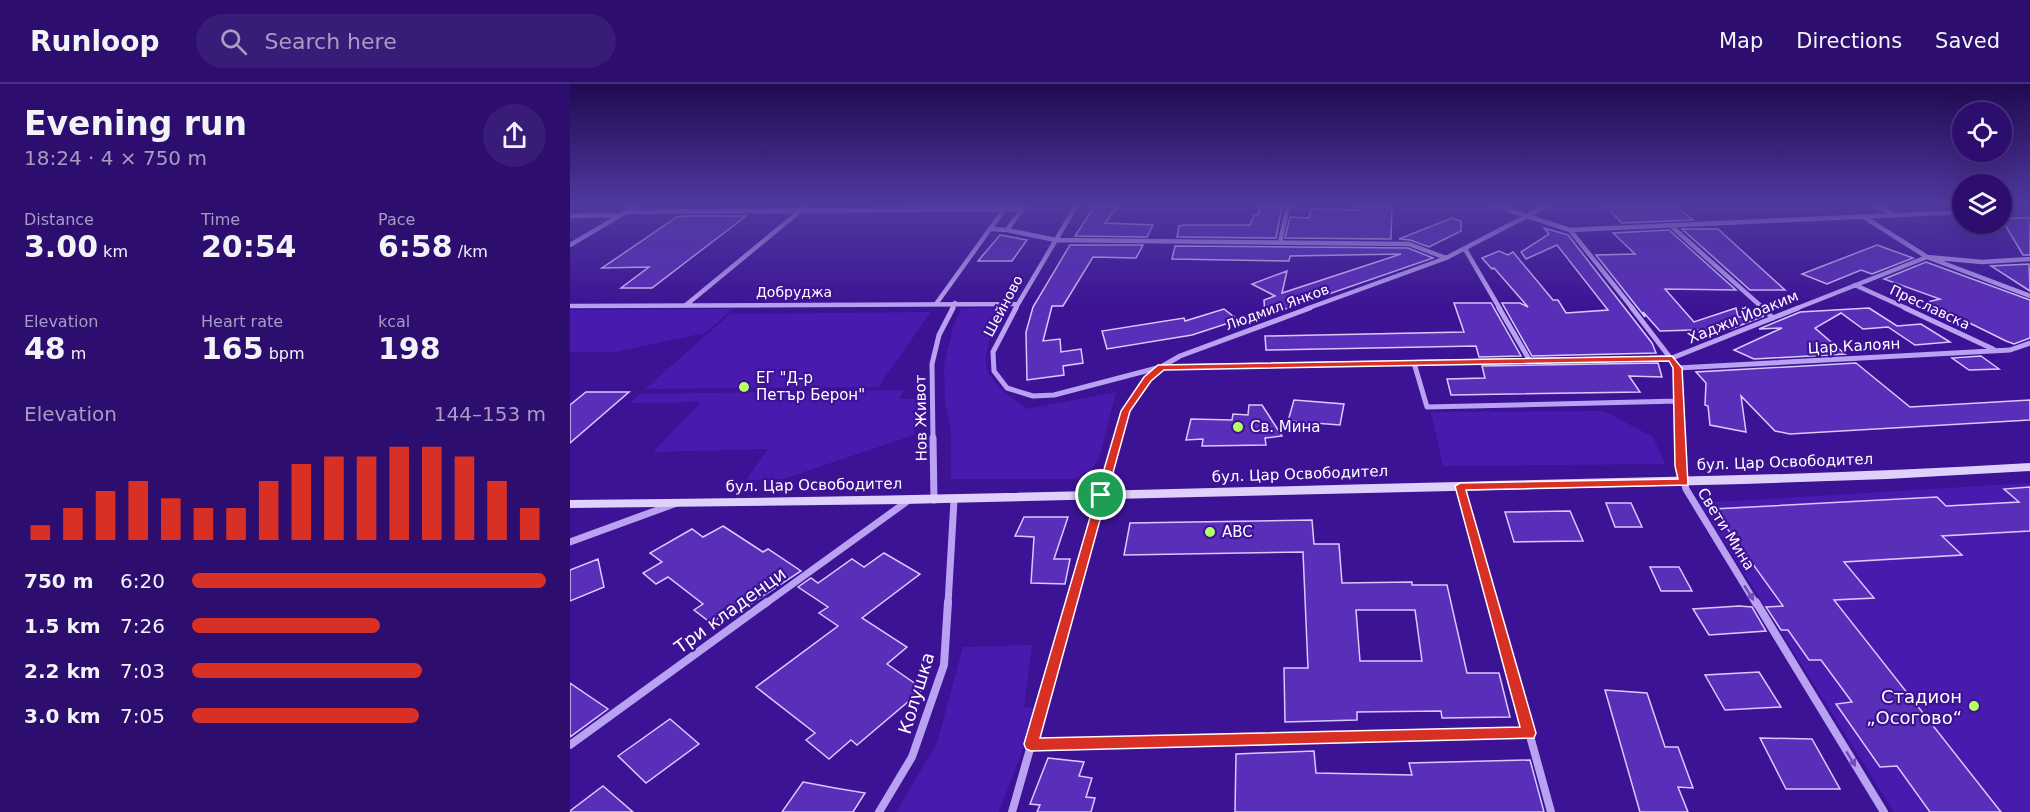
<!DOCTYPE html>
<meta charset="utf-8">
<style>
:root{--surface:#2d0e6f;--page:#391c77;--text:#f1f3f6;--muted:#a79cc3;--line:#482e82;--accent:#d93025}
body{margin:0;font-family:"DejaVu Sans",sans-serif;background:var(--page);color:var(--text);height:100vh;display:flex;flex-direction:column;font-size:22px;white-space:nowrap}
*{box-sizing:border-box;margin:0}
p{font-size:20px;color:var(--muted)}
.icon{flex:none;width:33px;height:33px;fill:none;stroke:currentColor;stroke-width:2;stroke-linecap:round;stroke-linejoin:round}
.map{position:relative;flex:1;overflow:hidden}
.side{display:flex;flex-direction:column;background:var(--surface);width:570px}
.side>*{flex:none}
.buttons{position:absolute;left:1382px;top:18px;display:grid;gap:12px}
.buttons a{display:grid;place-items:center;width:60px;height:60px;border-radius:50%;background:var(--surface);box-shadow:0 6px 24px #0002,0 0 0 2px var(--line);font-size:30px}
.pin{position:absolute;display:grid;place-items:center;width:51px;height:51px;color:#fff;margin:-26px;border:3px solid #fff;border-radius:50%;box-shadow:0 2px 6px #0007}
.round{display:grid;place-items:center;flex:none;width:63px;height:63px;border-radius:32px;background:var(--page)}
.overview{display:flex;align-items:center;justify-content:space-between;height:102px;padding:0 24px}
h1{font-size:33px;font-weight:800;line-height:45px}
.metrics{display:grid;grid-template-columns:repeat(3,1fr);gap:9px;height:102px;padding:6px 24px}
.metrics div{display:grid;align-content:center}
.metrics b{font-size:30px;font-weight:800}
.metrics small{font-size:16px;font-weight:400}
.metrics p{font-size:16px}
.chart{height:168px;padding:12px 24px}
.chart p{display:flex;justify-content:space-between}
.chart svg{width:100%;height:108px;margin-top:6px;stroke:var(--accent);stroke-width:6}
ul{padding:0 24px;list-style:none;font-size:20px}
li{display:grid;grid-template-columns:96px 72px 1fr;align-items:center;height:45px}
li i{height:15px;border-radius:8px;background:var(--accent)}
header{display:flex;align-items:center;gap:36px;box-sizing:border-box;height:84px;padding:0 30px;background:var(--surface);border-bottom:2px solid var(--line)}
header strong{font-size:28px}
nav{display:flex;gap:33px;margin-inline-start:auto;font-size:21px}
.search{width:420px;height:54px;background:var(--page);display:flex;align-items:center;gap:15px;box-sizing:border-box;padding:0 21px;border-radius:33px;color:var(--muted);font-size:22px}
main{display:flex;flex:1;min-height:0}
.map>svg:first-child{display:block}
.green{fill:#481bae}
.building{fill:#592eb8;stroke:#d9c9fd;stroke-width:1.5;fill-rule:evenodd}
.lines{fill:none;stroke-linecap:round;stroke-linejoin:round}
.street-far3{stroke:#baa2f2;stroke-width:4.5}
.street-far2{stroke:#baa2f2;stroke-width:5}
.street-far1{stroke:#baa2f2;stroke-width:7}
.street{stroke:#baa2f2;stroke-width:8}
.secondary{fill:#dfd1fc;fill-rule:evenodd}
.oneway{fill:#6e4cba}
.route{fill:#d93025;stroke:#fff;stroke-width:1.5;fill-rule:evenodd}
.poi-dot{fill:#b6ff63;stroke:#3c1394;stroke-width:2}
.labels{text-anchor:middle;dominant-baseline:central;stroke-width:4.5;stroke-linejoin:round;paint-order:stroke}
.far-street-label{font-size:14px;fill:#fff;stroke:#3c1394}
.street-label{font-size:15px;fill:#fff;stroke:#3c1394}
.poi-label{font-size:15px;fill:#fff;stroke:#3c1394;text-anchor:start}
.near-street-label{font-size:18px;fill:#fff;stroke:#3c1394}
.near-poi-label{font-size:18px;fill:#fff;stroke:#3c1394;text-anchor:end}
</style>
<header>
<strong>Runloop</strong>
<div class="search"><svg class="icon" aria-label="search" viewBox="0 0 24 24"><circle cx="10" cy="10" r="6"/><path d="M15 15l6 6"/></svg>Search here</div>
<nav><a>Map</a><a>Directions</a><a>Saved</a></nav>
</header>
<main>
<section class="side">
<div class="overview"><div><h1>Evening run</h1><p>18:24 · 4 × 750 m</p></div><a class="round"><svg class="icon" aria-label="share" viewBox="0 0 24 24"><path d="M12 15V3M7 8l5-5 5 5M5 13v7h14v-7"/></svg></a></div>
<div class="metrics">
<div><p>Distance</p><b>3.00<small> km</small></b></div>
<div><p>Time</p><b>20:54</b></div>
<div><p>Pace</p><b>6:58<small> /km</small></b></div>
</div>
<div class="metrics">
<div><p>Elevation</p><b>48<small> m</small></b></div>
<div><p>Heart rate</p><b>165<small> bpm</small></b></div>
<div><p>kcal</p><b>198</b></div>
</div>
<div class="chart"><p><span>Elevation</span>144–153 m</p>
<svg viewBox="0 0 160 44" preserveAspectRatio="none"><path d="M5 44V38M15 44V31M25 44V24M35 44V20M45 44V27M55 44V31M65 44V31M75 44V20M85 44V13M95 44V10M105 44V10M115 44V6M125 44V6M135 44V10M145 44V20M155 44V31"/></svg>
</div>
<ul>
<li><b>750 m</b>6:20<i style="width:100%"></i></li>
<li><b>1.5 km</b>7:26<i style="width:53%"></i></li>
<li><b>2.2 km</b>7:03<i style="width:65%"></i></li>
<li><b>3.0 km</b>7:05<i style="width:64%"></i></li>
</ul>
</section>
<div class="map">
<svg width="1460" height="728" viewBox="0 0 1460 728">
<rect width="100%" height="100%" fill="#3c1394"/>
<path class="green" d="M400 224H434C408 279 405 288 457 325L546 308 529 375 519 388 513 389 507 395H381V346L375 319 374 281 383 244 391 225Z
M163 225 135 249 45 268H0V226Z
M361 228 308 303 75 305 160 230Z
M334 306 329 315H347L344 351 213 395 176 396 198 365 83 368 131 318 60 319 70 310Z
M1034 327 1083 353 1095 380 873 382 861 328Z
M1460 399V728H1324L1130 419Z
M462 561 454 623 468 624 429 728H326L367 659 393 563Z"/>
<path class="building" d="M525 122H548L535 139 583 141 577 153 505 152Z
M691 122H712L706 154 607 153 609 142 615 141H680L684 131H688Z
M789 122H816L817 125H822L821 155 715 154 720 133 739 134 741 125 790 126Z
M1035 122H1105L1123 136 1052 139Z
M115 132H176L82 204H51L79 183 32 184 107 133Z
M882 134 891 137V147L859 163 840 156 829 155Z
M1431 134H1460V171H1453Z
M974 144 998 151 1082 259 1086 269 962 272 932 219H950L958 223 924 184 922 185 912 174 929 167 938 171 943 168 983 216H988L996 229 1038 226 987 161 956 175 951 168 979 150Z
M1112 145H1148L1215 206H1180Z
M1099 146 1166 206 1095 205 1124 238 1166 224 1168 233 1194 232 1161 245 1090 247 1073 228 1075 233 1026 171 1065 170 1043 149Z
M430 151 457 156 442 177H408Z
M500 161H573L566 174 523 173 493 222H482L473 257 490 255 491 268 511 265 513 279 493 282 494 291 457 296 456 248 463 223Z
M1307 161 1343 174 1302 190 1291 186 1257 200 1232 190Z
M605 162 838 164 863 174 695 232 694 216 705 212 682 200 717 187 712 209 831 170 720 172 719 177 602 175Z
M1356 178 1460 216V254L1444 260 1436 257 1357 218 1370 215 1314 195Z
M1459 180 1460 207 1421 182Z
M884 219H921L951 272 909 273 906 262 696 266 695 252 894 248Z
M1299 224 1327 242 1351 240 1380 258 1345 261 1318 243 1293 245 1271 229 1245 244 1275 270 1184 275 1164 266 1212 244 1189 245 1230 228Z
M654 225 668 236 622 251 537 265 532 247 614 234 615 237Z
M1411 272 1429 285 1399 286 1382 274Z
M1088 279 1092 293 1059 292 1070 308 881 311 877 295 915 294 912 282Z
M1286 279 1340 323 1460 316V336L1220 350 1205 347 1171 312 1176 348 1140 341 1138 322 1135 321 1136 299 1126 288Z
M16 308H59L0 359V321Z
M724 316 774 320 770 341 718 337Z
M679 321H692L712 352 695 354 696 361 632 362 633 355 616 356 621 335 662 336 663 330 678 331Z
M1460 403V447L1372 452 1392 471 1274 478 1304 514 1264 516 1431 728H1360L1327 682 1310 683 1266 620 1282 618 1251 576H1239L1218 546H1211L1196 523 1213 522 1143 425 1367 413 1376 422 1449 418 1434 405Z
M1036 419H1061L1072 443H1045Z
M1000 427 1013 457 944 458 935 428Z
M454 433H498L484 475H500L495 500 461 499 464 453 445 452Z
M742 436 744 460H769L772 499 842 498V501H877L897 589H929L940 633 872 634 871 627 787 628V636L715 638 714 584H738L733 468 554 471 560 439ZM786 526H845L852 577H790Z
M153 442 193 468 198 465 231 487 167 529 162 525 141 539 124 526 133 520 98 493 86 500 73 489 92 478 80 469 122 445 133 453Z
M314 469 350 490 292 534 337 563 317 580 353 605 287 661 281 656 259 675 236 656 245 649 186 603 268 542 249 529 258 523 228 503 241 494 248 499 282 475 294 483Z
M28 475 34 503 0 517V486Z
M1080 483H1109L1122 507H1091Z
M1169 522 1182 523 1196 547 1139 551 1123 525Z
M1189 588 1211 623 1155 626 1135 591Z
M0 599 38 625 0 653Z
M1035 606 1077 609 1095 663H1108L1123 704 1108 703 1118 728H1070Z
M100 635 129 660 76 699 48 672Z
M1190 654 1242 655 1270 705H1216Z
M744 667 746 689 842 691 839 679 960 676 974 728H665L666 670Z
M478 674 514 678 509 692 522 694 516 713 525 714 521 728H467L470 721 460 720Z
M233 698 265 704 295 709 283 728H212Z
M33 702 63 728H0V727Z"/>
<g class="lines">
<path class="street-far3" d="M926 122 1000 146 1063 225
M1306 122 1323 131
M56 128 452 125
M0 132 50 131
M1294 133 1357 173 1460 212
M1100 141 1194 225
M420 145 434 126
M437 146 486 156 839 160 876 174
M1000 146 1392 128
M710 158 718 122
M0 161 66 122
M895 165 930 225
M1285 201 1338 225
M366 220 420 145 437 146 453 124
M116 221 236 122
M0 222 448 220
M382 225 385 219
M445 225 506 122
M736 225 876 174 976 122
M1225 225 1357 173 1412 178 1460 175"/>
<path class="street-far2" d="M446 224 423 268 424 287 437 304 463 312 484 311 591 283 610 272 740 224
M929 224 960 277
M1062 224 1108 284 1109 355
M1192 224 1203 234
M1335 224 1423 265
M844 279 857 323 1109 317
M591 283 1102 274 1228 224
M1108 284 1440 266 1460 259
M363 355 362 280 369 251 383 224
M548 355C556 328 566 304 589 285"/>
<path class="street-far1" d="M363 354 364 416
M1109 354 1110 382 1116 405 1186 520
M890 402 923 520
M0 458 104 420
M195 520 339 416
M378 520 384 416
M501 520 548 354"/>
<path class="street" d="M923 518 981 728
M1186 518 1314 728
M461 660 959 649
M0 661 197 518
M309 728 342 673 374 581 378 518
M442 728 502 518"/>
<path class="secondary" d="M1460 379V387L1317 395 1174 400 333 420 0 424V416C296 414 592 405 888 398 1079 393 1269 391 1460 379Z"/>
</g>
<defs><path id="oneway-solid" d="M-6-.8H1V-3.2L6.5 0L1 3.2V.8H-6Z" transform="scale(1.5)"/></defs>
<g class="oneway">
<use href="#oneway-solid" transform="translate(1179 509) rotate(58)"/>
<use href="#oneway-solid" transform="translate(1281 675) rotate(58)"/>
</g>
<linearGradient id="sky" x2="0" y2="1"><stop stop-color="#210a51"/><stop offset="0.54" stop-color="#50399f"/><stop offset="1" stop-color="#50399f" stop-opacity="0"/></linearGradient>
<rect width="1460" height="224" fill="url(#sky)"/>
<path class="route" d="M1102 272 1112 284 1118 401 896 406 966 649 964 654 461 667 456 665 454 660 551 327 574 293 588 281ZM1099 277 1103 284 1105 382 1108 395 890 399 885 402 950 643 470 654 560 327 581 297 594 286Z"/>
<g class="poi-dot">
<circle cx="174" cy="303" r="6"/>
<circle cx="668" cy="343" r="6"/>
<circle cx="640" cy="448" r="6"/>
<circle cx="1404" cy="622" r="6"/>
</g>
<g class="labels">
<g class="far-street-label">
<text x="224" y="208">Добруджа</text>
<text transform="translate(433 222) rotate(-62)">Шейново</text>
<text transform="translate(707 223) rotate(-20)">Людмил Янков</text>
<text transform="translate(1360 223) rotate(25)">Преславска</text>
</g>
<g class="street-label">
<text transform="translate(1173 233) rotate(-22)">Хаджи Йоаким</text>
<text transform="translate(1284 262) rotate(-3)">Цар Калоян</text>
<text transform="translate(351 334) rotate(-91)">Нов Живот</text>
<text transform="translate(1215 378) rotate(-2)">бул. Цар Освободител</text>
<text transform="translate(730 390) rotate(-2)">бул. Цар Освободител</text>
<text transform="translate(244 401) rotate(-1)">бул. Цар Освободител</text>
<text transform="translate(1156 445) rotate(58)">Свети Мина</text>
</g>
<g class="poi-label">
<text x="186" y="294">ЕГ "Д-р<tspan x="186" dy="17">Петър Берон"</tspan></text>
<text x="680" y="343">Св. Мина</text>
<text x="652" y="448">ABC</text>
</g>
<g class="near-street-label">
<text transform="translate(160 526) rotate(-36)">Три кладенци</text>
<text transform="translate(346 609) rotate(-73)">Колушка</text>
</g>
<g class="near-poi-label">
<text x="1392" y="612">Стадион<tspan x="1392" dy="21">„Осогово“</tspan></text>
</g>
</g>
</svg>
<div class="buttons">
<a><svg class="icon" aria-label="locate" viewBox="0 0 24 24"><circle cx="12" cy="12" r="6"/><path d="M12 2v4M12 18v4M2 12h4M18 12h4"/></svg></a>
<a><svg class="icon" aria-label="layers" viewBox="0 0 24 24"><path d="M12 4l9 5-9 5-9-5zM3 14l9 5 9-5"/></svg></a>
</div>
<div class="pin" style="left:531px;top:411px;background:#1e9e55"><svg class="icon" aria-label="arrive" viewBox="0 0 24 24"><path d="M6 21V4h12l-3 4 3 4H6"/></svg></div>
</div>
</main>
